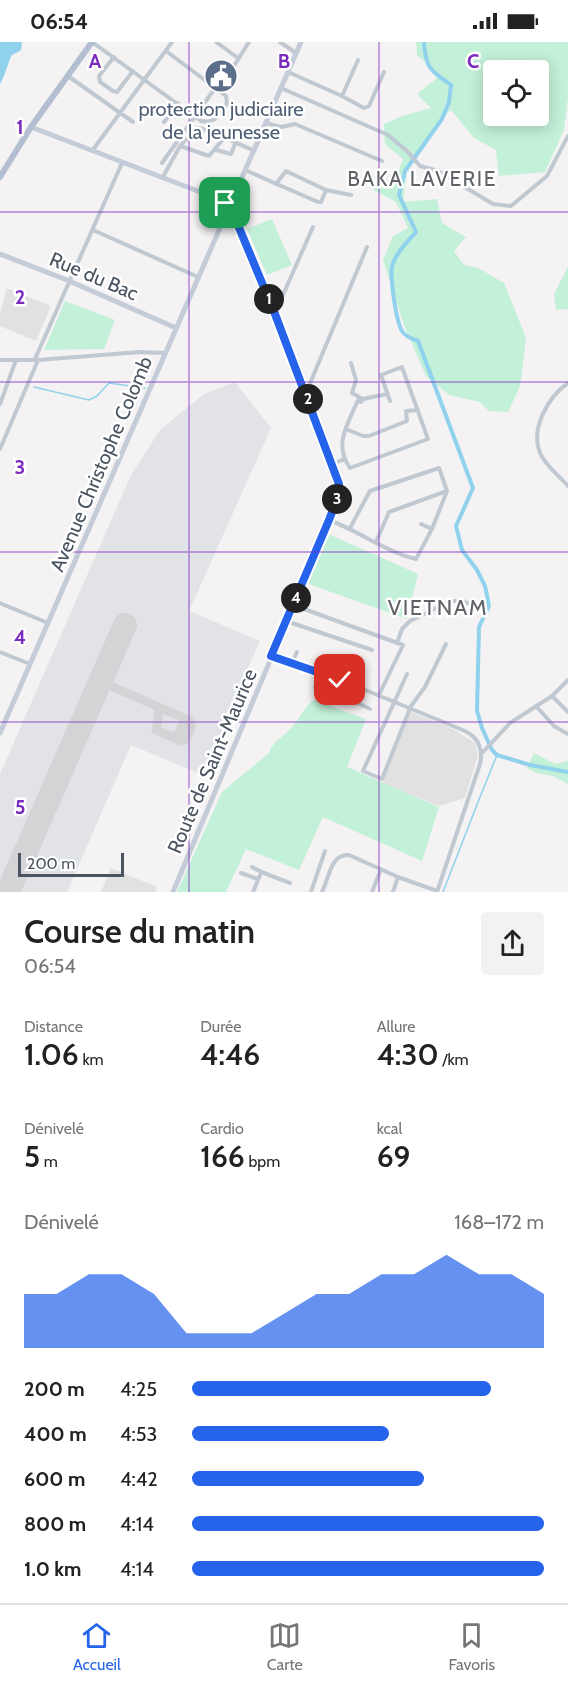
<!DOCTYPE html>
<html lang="fr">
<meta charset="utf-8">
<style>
:root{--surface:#fff;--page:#f2f2f2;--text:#222;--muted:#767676;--line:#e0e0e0;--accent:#2563eb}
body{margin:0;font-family:Cabin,sans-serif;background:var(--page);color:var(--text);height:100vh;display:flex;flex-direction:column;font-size:22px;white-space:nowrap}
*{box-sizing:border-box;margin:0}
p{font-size:20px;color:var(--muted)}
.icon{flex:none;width:33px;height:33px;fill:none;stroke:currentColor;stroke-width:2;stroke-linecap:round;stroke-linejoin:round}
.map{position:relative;height:850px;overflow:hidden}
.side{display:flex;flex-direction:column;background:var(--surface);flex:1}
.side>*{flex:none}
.tools{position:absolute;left:483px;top:18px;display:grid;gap:12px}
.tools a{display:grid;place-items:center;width:66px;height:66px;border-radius:6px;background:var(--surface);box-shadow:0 3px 15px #0003;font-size:30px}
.scale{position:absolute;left:18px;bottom:15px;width:106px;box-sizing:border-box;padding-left:6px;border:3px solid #4a5460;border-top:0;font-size:16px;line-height:21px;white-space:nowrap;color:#4a5460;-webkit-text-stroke:4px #fff;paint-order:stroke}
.pin{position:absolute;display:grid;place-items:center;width:51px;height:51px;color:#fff;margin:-26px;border-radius:12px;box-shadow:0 3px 9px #0006}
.km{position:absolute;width:30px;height:30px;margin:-15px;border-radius:50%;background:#222;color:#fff;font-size:16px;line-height:30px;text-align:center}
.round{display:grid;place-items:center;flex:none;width:63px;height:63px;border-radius:6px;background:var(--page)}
.headline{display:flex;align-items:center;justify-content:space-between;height:102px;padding:0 24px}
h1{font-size:33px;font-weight:600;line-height:45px}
.stats{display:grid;grid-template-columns:repeat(3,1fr);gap:9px;height:102px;padding:6px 24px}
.stats div{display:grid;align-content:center}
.stats b{font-size:30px;font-weight:600}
.stats small{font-size:16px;font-weight:400}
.stats p{font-size:16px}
.chart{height:168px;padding:12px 24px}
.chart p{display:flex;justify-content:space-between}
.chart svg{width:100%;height:108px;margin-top:6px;fill:var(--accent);opacity:.7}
ul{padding:0 24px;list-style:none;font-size:20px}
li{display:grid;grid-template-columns:96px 72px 1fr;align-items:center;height:45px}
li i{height:15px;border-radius:8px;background:var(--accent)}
.status{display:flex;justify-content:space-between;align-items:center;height:42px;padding:0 30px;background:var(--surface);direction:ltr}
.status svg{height:16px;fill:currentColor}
.tab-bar{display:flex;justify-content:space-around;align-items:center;height:84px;border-top:2px solid var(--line);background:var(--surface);font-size:16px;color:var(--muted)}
.tab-bar a{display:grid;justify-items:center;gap:3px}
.tab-bar .selected{color:var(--accent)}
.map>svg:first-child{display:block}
.education{fill:#e2e1e1}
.airport{fill:#e1e3e6}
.green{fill:#c3f0d8;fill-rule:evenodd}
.water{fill:#90d2ed}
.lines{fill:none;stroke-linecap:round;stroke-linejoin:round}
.stream{stroke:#90d2ed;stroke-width:1.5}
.canal{stroke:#90d2ed;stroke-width:4}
.taxiway{stroke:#d4d4d7;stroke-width:9}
.runway{stroke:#d4d4d7;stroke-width:24}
.street{stroke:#c0c8d1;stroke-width:4}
.secondary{stroke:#c3ccd8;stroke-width:5}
.primary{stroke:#b3bfd0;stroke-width:6}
.route-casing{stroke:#fff;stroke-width:12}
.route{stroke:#2563eb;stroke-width:8}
.grid{fill:none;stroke:#7b2cbf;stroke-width:1.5;stroke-opacity:0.55}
.labels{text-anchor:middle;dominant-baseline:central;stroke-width:5;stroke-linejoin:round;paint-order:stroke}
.service-label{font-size:20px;fill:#4e5e75;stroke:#fff}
.street-label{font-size:20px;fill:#4a5460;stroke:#fff}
.neighbourhood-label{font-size:21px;letter-spacing:1.5px;fill:#5f6267;stroke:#fff}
.quarter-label{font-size:22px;letter-spacing:1.5px;fill:#5f6267;stroke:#fff}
.grid-label{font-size:20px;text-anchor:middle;font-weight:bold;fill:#7b2cbf;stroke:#fff;stroke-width:5;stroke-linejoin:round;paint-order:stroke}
</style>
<div class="status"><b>06:54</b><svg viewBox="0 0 49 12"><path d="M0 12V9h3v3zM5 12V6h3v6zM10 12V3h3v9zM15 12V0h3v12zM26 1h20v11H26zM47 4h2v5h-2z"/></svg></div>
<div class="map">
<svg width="568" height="850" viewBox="0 0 568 850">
<rect width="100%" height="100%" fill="#f4f2f2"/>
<path class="education" d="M7 246 51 264 36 299 0 284V271Z
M411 670 451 686 475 701 478 713 465 756 439 764 383 741 389 719Z
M111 826 157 845 155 850H101Z"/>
<path class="airport" d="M235 340 271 386 189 569 260 599 245 633 241 649 205 734 131 703 67 850H0V732L131 433 160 388 204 352Z"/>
<path class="green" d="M416 0H568V55L564 88 545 130 499 134 496 108 474 96 452 69H449L407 128 403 160 437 157 442 181 466 195 454 209 464 223 478 226 504 241 526 296 520 344 508 370 489 369 480 360 449 353 426 334 404 283 383 218 393 194 408 186 396 160 370 146 375 132 394 141 403 117 385 102 384 82 402 74 431 66 417 52 441 33 417 13ZM494 28H538V74H494Z
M272 177 292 223 267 233 247 187Z
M568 225V267L556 268 554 252Z
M65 259 115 278 104 307 44 308Z
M324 490 418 532 407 577 303 540Z
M314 658 366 677 347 725 439 765 422 819 323 775 299 828 246 807 226 850H177L222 750 269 711C272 699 285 694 292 685 301 676 303 665 314 658Z
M534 711 555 722 568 719V742L553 734 536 731 527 726Z"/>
<path class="water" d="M0 0H22L21 8C19 10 15 11 12 13 10 14 5 35 0 42Z"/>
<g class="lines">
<path class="stream" d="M34 345 89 358 97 354 109 341 145 346
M443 850 480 755 497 713"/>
<path class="canal" d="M424 0C426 27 430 28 451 43L449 60 442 77 405 129 399 153 416 190C407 200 396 211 392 224 390 236 396 279 402 289 405 294 412 297 418 299L473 446 456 484 462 508 477 528 485 544 489 564 479 585 477 669 482 686 492 708 497 713 530 723 568 730"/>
<path class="taxiway" d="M119 597 129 588V584L125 583
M105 628 104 638 109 643 188 678 190 680C193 686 188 693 185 698L180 699 177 695 184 679 183 676
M96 649 101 645 109 643
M160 666 156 688 177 697"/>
<path class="runway" d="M8 850 125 583"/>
<path class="street" d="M92 0 201 79C215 82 221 72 227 61L226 54 166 9
M216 0 238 16
M280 0 296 11
M114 15 99 34 100 40 113 49 117 50 133 29
M288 30 342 54 364 66 369 64 384 30
M68 34 133 80
M281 46 388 93 408 110 420 124 438 129 493 162 511 164 547 134 568 94
M342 54 358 18
M164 80 178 61
M266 81 281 85 295 82 382 119
M180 104 209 114 224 96
M216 108 231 112 235 102
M92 109 172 0
M162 121 213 49 229 32 249 0
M245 128 318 160H321L326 148
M163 135 180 104 197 86C206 85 241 104 253 108
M276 142 286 129 326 148 351 153
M93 188 198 235
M275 271 313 185
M35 317 122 121
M0 318H38L140 310 165 311
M351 321 356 338 352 351 361 356V359
M568 341C548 355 530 387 540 411 545 423 560 435 568 444
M306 351 367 205
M387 352 363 357 361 360 358 358C348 382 333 402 350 426L428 397 402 325 381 333 390 359
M0 362 16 318
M346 387 363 394H369L407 379 406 369 418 368
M0 407 38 318
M333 422 344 417
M329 478C359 489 386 510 416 517L432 487 447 449 439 426 370 449 350 486
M421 482 432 487
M376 500 389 470 447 449
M0 561 48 581
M293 563 403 603 379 653
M286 579 372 608
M397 601 402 587 410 579 451 559H463L476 565
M0 610 30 622
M272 615 358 645 465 689C479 696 483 708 480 722L437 850
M292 621 297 610
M407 632 363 729 382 737 411 664 425 645 446 602
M315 645 340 652 370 667
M317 645 328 619
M335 651 346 625
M552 654 568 670
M352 658 362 634
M536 664 554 684 568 692
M482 711 510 681 552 654 568 638
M252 825C264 832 277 836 290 841
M241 831 258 837
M253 850 261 831
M311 850 325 809
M322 850C329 836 331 811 349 813L398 835 437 849
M372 850 381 827
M393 850 398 835"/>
<path class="secondary" d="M31 85 221 158 230 164
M0 212 67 238 176 286
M0 691 301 0
M173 850 329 478 339 449V438L275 272 230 164"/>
<path class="primary" d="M0 135 31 85 92 0"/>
</g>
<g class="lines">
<g class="route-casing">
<path id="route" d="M225 161 230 164 275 272 339 442 338 455 329 478 271 614 340 638"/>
</g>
<use href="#route" class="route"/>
</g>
<path class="grid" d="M189 0V850M379 0V850M0 170H568M0 340H568M0 510H568M0 680H568"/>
<defs>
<g id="civic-disc" transform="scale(1.725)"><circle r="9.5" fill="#5c6f8a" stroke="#fff"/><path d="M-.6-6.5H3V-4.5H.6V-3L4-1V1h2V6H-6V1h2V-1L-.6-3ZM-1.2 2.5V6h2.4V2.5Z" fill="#fff"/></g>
</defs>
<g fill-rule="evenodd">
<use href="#civic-disc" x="221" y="34"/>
</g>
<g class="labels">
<g class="service-label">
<text x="221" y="67">protection judiciaire<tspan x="221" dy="23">de la jeunesse</tspan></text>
</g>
<g class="street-label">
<text transform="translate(94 234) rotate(23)">Rue du Bac</text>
<text transform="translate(101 422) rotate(-67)">Avenue Christophe Colomb</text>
<text transform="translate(212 719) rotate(-67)">Route de Saint-Maurice</text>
</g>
<g class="neighbourhood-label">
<text x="422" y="136">BAKA LAVERIE</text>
</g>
<g class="quarter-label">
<text x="438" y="565">VIETNAM</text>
</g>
</g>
<g class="grid-label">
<text x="95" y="26">A</text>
<text x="284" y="26">B</text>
<text x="473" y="26">C</text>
<text x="20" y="92">1</text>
<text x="20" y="262">2</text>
<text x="20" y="432">3</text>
<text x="20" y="602">4</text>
<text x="20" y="772">5</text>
</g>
</svg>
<div class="tools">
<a><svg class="icon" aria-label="locate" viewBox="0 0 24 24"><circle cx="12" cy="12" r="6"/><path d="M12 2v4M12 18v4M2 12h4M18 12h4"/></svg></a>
</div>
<div class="scale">200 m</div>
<div class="pin" style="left:225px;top:161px;background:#1e9e55"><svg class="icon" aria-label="arrive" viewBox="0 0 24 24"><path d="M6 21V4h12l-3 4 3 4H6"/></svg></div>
<div class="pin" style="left:340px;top:638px;background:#d93025"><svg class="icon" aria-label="check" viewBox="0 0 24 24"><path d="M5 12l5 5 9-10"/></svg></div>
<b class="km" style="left:269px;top:257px">1</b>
<b class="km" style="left:308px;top:357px">2</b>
<b class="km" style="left:337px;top:457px">3</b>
<b class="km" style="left:296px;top:556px">4</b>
</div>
<section class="side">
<div class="headline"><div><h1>Course du matin</h1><p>06:54</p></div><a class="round"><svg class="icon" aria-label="share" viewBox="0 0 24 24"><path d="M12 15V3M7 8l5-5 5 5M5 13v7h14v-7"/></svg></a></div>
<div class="stats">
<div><p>Distance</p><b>1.06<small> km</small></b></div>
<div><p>Durée</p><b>4:46</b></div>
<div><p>Allure</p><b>4:30<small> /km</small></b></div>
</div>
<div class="stats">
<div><p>Dénivelé</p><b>5<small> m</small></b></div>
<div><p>Cardio</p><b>166<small> bpm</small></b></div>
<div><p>kcal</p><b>69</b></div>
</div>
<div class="chart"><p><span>Dénivelé</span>168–172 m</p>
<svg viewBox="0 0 160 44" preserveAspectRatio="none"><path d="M0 44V22L10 22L20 14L30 14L40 22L50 38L60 38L70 38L80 30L90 22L100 22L110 14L120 14L130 6L140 14L150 14L160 22V44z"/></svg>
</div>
<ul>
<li><b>200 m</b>4:25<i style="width:85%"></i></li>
<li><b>400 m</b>4:53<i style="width:56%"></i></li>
<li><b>600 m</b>4:42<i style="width:66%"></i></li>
<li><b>800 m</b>4:14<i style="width:100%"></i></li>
<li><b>1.0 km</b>4:14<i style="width:100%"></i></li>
</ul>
</section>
<nav class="tab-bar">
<a class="selected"><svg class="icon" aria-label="home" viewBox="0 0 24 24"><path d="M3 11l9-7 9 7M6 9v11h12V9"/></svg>Accueil</a>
<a><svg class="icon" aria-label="map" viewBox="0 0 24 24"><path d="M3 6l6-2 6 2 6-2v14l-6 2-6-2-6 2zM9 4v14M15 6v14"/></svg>Carte</a>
<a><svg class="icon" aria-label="saved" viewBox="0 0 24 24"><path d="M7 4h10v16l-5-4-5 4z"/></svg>Favoris</a>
</nav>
